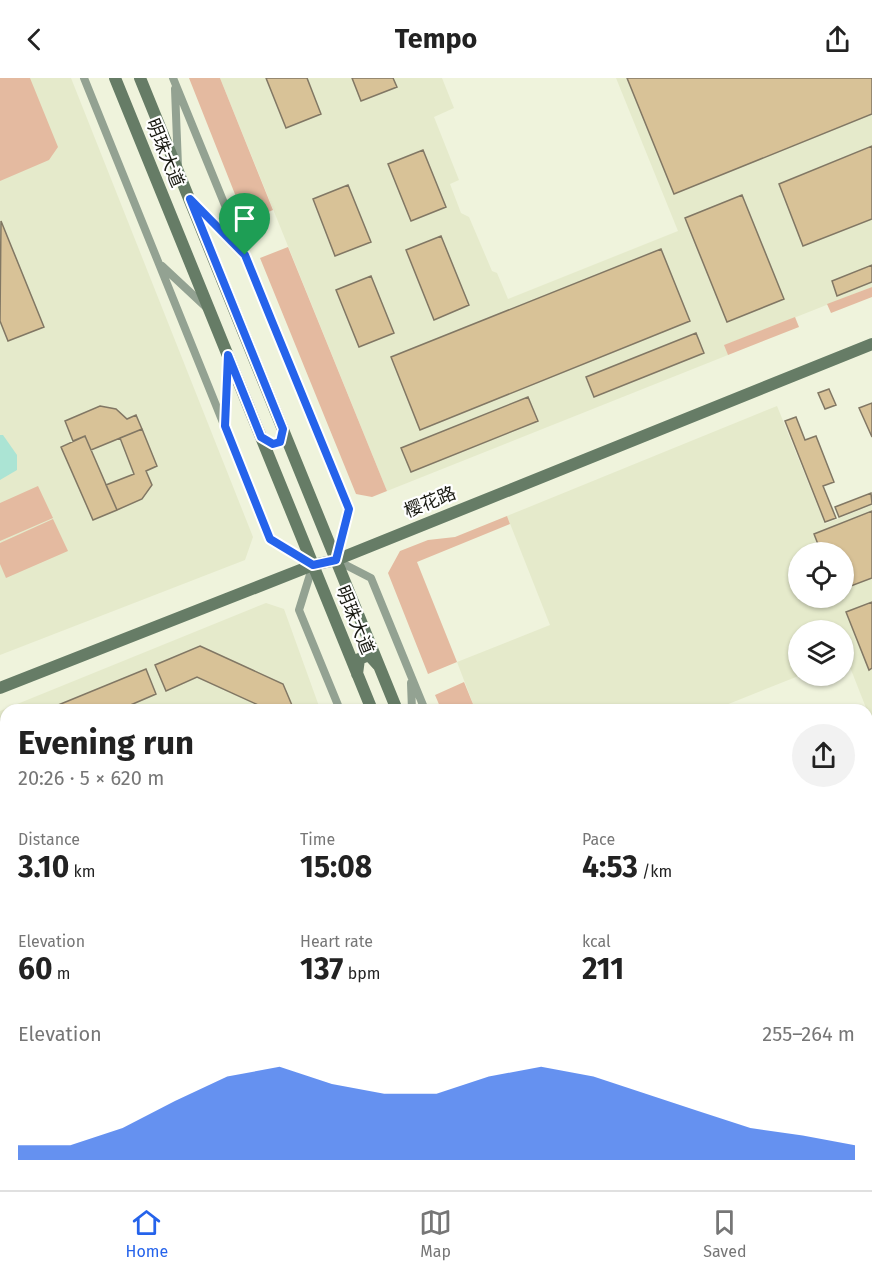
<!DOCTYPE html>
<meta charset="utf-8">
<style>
:root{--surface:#fff;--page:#f2f2f2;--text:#222;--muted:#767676;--line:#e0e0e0;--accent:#2563eb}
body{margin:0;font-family:"Fira Sans","Noto Sans SC",sans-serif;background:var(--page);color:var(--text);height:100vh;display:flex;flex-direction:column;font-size:22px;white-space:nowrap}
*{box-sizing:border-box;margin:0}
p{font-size:20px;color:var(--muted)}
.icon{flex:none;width:33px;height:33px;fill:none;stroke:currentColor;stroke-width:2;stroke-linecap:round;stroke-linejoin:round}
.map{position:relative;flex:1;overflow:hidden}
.panel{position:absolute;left:0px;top:626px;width:873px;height:488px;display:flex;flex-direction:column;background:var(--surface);border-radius:18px 18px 0 0;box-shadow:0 2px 4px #0004}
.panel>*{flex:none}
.controls{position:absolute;left:788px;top:464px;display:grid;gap:12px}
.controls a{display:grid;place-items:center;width:66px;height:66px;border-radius:50%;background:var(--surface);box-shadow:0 2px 4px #0004;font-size:30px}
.pin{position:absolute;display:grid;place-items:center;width:51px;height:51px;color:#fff;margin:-62px -26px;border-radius:50% 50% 50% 0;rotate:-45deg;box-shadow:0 0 6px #0007}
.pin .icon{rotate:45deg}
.round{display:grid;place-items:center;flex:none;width:63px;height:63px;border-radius:32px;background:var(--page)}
.overview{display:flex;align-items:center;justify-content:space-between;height:102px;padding:0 18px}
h1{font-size:33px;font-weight:700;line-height:45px}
.figures{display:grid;grid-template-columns:repeat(3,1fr);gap:9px;height:102px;padding:6px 18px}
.figures div{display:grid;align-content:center}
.figures b{font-size:30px;font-weight:700}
.figures small{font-size:16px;font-weight:400}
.figures p{font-size:16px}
.chart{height:168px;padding:12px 18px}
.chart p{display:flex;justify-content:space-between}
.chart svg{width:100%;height:108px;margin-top:6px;fill:var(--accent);opacity:.7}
header{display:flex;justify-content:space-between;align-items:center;height:78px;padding:0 18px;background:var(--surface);font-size:27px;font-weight:700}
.menu{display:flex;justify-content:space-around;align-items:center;height:84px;border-top:2px solid var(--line);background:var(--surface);font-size:16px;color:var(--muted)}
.menu a{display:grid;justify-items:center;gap:3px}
.menu .active{color:var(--accent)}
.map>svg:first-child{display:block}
.built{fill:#e5eacb;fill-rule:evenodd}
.green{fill:#e4baa0}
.water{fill:#abe4d4}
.building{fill:#d8c297;stroke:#817764;stroke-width:1.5}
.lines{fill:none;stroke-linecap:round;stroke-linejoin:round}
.street{stroke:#93a292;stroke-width:8}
.secondary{stroke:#667c66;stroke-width:12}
.route-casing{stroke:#fff;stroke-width:12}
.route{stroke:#2563eb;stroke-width:8}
.labels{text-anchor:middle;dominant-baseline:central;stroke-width:4.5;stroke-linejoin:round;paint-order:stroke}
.street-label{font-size:18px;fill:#191a12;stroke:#fff}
</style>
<header><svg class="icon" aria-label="back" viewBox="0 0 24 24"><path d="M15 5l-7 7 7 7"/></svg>Tempo<svg class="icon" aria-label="share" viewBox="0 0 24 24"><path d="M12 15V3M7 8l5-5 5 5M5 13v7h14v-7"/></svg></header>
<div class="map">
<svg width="872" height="1112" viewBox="0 0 872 1112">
<rect width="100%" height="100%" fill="#eff3dc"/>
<path class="built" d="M0 0H71L253 459 245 482 0 577Z
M220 0H442L454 30 434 39 459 102 450 106 461 135 469 139 492 193 497 195 508 221 678 153 616 0H872V209L725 267 728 277 387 413Z
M777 328 825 446 872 427V645L846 579 843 580V552H798V597H801L716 631H475L457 584 550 547 507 438ZM798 474H843V519H798Z
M266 525 284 531 320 631 221 632 199 627 170 632H6V791L0 793V633Z
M872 746V956L867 958V748Z"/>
<path class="green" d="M0 0H30L58 69 49 82 0 103Z
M189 0H220L273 132 246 144Z
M288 169 387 413 372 419 356 416 260 180Z
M872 209V219L831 235 827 226Z
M795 239 799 249 728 277 724 267Z
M38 408 53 440 0 463V425Z
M507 438 510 446 417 484 457 584 428 596 388 495 400 473 428 462 455 459Z
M53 441 68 473 6 500 0 486V465Z
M464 604 475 631H441L435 617Z"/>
<path class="water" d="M0 357H3L17 377V392L0 402Z"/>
<path class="building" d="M266 0H307L321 36 286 50Z
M352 0H393L397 9 361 23Z
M627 0H872V36L674 116Z
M872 68V141L803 168 779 106Z
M423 72 446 129 411 143 388 86Z
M348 107 371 164 335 178 313 121Z
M742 117 784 221 727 244 685 140Z
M1 143 44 249 8 263 0 243Z
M441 158 469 227 434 242 406 172Z
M661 171 690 243 420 352 391 279Z
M872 187V204L837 218 832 203Z
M371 198 394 255 359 269 336 212Z
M696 255 704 275 594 319 586 299Z
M829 311 836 327 825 331 818 315Z
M528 319 538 343 411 394 401 370Z
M872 325V359L859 330Z
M100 328 116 331 127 341 136 337 142 351 91 372 85 358 73 363 65 343Z
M796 339 805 362 816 358 834 404 823 408 836 440 825 444 785 343Z
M142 351 157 388 146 393 152 407 142 421 117 432 106 407 134 396 120 360Z
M85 358 117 432 93 442 61 369Z
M871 415 872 426 839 439 835 429Z
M872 433V500L843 511V474H821L814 456Z
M872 524V590L869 592 846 534Z
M200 568 283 606 294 632H269L197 599 166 613 155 587Z
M146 591 156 616 119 632H46Z
M6 652V679L4 674 0 676V654Z
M872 757V811L867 798V759Z
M6 811V845L0 830V814Z
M872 889V920L867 922V891Z
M867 1058 872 1070V1100L867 1102Z
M42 1107H61L63 1112H44Z
M142 1107H169L171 1112H144Z
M192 1107H205L207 1112H180Z
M353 1107H374L376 1112H355Z
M418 1107H439L441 1112H420Z
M716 1107H779L781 1112H712L711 1109Z
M779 1107H800L802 1112H781Z"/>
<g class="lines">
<path class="street" d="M84 0 270 461 313 487 299 532 340 632
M173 0 349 431 336 482 371 500 425 632
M175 11 178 88
M193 124 241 172
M162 188 207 230
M225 346 228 284
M411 605 412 632
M0 971 6 965
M257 1107V1112
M533 1107 535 1112
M602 1107 610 1112"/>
<path class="secondary" d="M115 0 372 632
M140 0 397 632
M357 596 359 581 369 577 378 587
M0 610 313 487 336 482 872 266
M867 984 872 982
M588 1107 590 1112
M542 1112 555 1107"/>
</g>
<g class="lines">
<g class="route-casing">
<path id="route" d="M190 121 245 177 271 241 349 431 336 482 313 487 270 461 225 348 228 277 261 359 273 366 280 364 283 351Z"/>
</g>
<use href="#route" class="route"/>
</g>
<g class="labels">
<g class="street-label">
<text transform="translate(165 75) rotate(68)">明珠大道</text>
<text transform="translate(430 424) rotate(-22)">樱花路</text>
<text transform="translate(355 542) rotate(68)">明珠大道</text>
</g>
</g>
</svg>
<div class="controls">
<a><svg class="icon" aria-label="locate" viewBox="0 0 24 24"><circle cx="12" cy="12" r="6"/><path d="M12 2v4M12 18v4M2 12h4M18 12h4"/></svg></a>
<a><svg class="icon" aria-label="layers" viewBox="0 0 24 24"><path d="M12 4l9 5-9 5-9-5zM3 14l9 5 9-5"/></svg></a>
</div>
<div class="pin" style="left:245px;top:177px;background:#1e9e55"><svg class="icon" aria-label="arrive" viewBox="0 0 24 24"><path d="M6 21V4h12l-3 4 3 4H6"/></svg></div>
<section class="panel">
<div class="overview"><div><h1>Evening run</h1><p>20:26 · 5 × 620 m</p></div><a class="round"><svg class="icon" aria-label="share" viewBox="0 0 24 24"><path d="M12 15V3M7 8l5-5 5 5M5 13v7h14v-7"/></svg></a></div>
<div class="figures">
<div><p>Distance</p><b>3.10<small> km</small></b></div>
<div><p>Time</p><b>15:08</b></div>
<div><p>Pace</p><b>4:53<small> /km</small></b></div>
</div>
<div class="figures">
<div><p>Elevation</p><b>60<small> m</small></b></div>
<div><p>Heart rate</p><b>137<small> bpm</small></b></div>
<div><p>kcal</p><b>211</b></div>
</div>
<div class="chart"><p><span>Elevation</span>255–264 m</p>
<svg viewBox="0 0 160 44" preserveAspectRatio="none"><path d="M0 44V38L10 38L20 31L30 20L40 10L50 6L60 13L70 17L80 17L90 10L100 6L110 10L120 17L130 24L140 31L150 34L160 38V44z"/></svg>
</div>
</section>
</div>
<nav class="menu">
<a class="active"><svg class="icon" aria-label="home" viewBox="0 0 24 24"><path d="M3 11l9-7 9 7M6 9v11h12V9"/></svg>Home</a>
<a><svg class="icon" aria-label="map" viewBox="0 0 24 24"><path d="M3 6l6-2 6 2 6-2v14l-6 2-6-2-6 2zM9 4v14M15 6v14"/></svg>Map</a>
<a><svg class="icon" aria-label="saved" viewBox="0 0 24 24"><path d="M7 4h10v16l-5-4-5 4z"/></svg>Saved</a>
</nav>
